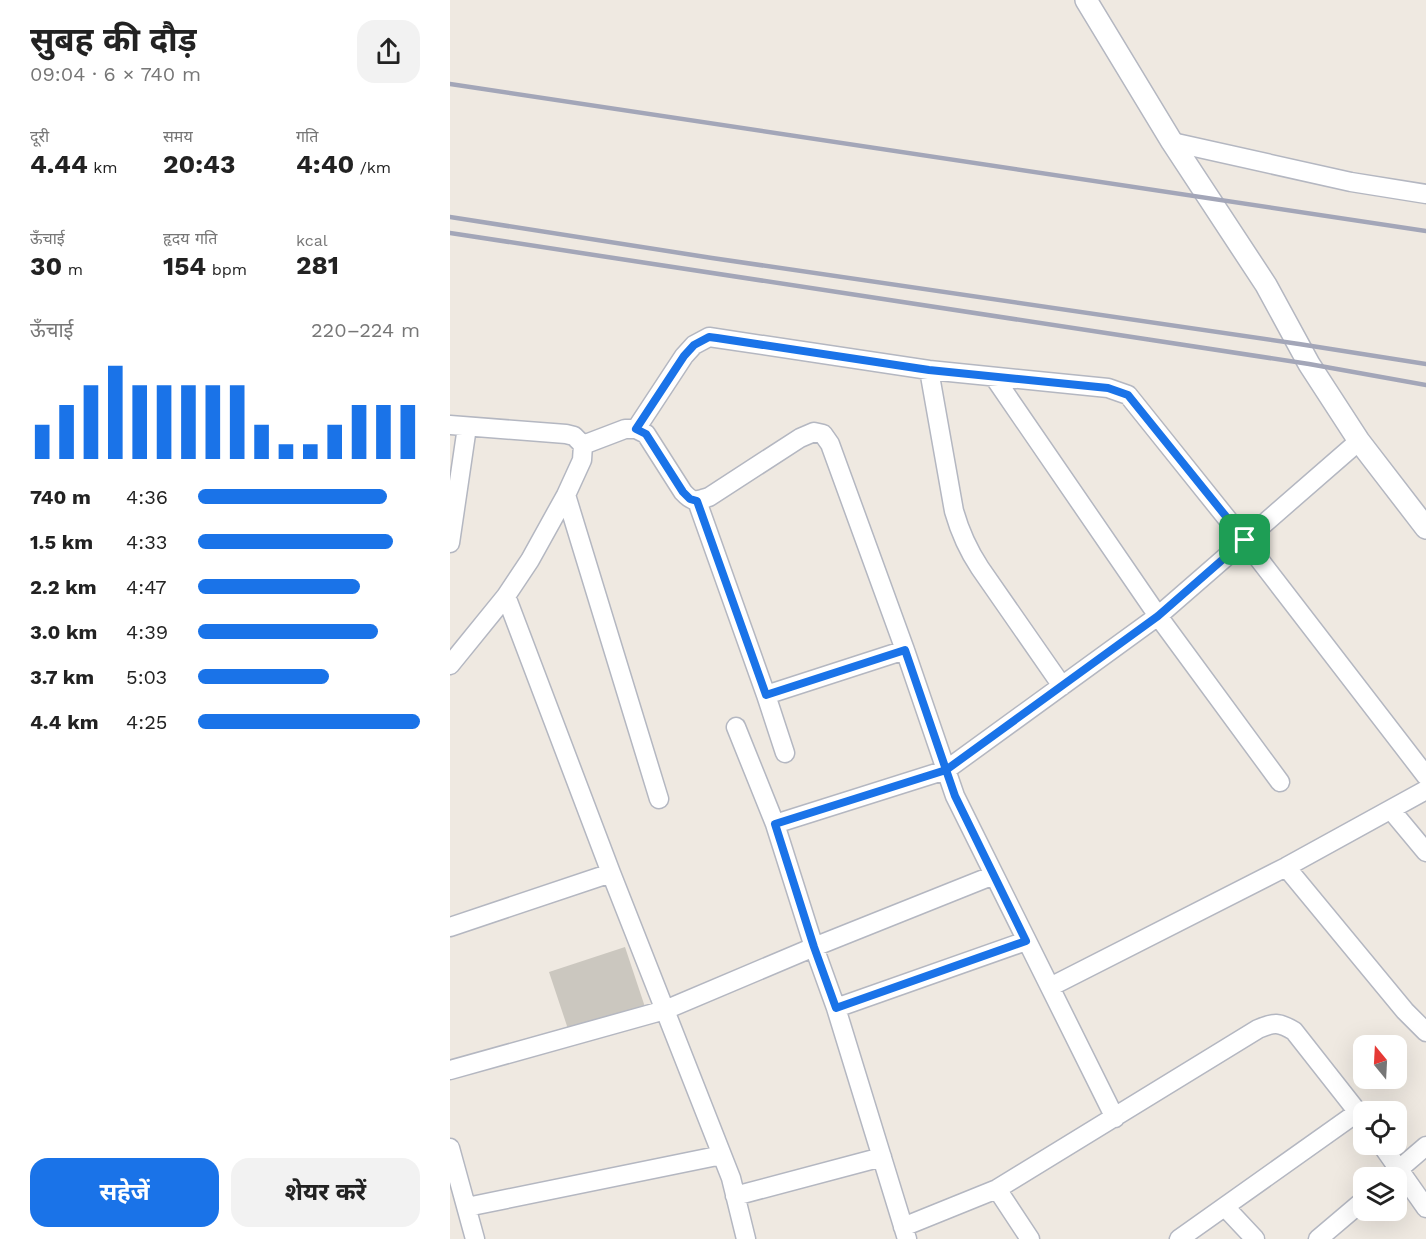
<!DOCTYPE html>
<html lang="hi">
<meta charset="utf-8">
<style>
:root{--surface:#fff;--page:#f2f2f2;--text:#222;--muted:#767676;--accent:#1a73e8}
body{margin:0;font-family:"Work Sans","Noto Sans Devanagari",sans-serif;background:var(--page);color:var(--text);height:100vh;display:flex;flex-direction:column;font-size:22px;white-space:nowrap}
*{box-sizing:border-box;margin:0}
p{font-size:20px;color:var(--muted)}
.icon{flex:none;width:33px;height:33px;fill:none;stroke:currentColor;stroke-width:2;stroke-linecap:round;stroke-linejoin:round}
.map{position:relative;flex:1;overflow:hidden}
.details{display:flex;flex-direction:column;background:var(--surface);width:450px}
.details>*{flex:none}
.needle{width:39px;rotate:342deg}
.buttons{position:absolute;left:903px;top:1035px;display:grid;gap:12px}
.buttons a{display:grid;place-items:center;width:54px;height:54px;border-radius:12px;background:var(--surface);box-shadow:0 6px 24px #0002;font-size:30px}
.pin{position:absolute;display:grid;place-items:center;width:51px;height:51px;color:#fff;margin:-26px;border-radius:12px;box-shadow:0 3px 9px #0006}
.round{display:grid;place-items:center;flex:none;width:63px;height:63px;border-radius:18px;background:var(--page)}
.headline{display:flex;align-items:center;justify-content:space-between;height:102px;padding:0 30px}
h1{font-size:33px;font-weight:700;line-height:45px}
.figures{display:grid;grid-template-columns:repeat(3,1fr);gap:9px;height:102px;padding:6px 30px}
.figures div{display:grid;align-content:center}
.figures b{font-size:26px;font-weight:700}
.figures small{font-size:16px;font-weight:400}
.figures p{font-size:16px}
.chart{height:168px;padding:12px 30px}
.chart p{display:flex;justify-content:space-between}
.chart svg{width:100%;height:108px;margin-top:6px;stroke:var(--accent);stroke-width:6}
.action{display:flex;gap:12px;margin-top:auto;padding:12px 30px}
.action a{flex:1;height:69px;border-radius:18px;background:var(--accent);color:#fff;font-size:24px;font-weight:700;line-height:69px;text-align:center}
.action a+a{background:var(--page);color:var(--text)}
ul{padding:0 30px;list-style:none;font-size:20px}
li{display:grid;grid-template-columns:96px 72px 1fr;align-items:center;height:45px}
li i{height:15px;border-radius:8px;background:var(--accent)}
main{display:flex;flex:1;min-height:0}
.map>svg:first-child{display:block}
.building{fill:#cbc7bf}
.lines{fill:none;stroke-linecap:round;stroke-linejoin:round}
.minor-casing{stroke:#b4b7c1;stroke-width:21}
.tertiary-casing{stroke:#b4b7c1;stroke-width:24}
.minor{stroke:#fff;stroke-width:18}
.tertiary{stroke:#fff;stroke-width:21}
.rail{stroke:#a3a6b8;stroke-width:4.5}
.route-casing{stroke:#fff;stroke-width:12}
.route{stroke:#1a73e8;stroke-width:8}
</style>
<main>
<section class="details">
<div class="headline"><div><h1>सुबह की दौड़</h1><p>09:04 · 6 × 740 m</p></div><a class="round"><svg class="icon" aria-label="share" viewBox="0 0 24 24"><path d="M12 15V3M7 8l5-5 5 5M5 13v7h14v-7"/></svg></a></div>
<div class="figures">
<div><p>दूरी</p><b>4.44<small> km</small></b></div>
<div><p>समय</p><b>20:43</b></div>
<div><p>गति</p><b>4:40<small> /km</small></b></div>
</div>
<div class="figures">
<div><p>ऊँचाई</p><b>30<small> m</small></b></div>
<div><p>हृदय गति</p><b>154<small> bpm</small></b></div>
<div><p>kcal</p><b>281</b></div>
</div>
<div class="chart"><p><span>ऊँचाई</span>220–224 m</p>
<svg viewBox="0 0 160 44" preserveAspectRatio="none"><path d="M5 44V30M15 44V22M25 44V14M35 44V6M45 44V14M55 44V14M65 44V14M75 44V14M85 44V14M95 44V30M105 44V38M115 44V38M125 44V30M135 44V22M145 44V22M155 44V22"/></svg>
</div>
<ul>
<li><b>740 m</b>4:36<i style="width:85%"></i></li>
<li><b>1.5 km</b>4:33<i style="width:88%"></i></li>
<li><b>2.2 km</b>4:47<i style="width:73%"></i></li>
<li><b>3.0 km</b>4:39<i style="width:81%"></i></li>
<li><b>3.7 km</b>5:03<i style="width:59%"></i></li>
<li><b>4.4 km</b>4:25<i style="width:100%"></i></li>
</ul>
<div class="action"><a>सहेजें</a><a>शेयर करें</a></div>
</section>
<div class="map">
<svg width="976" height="1239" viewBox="0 0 976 1239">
<rect width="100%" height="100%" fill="#efe9e1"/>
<path class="building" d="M175 947 195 1007 119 1032 99 972Z"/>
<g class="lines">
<g class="minor-casing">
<path id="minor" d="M722 142 901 182 976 194
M479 370 504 511C510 532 518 550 530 568L612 686
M544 377 708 616 830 782
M0 425 116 434 124 436 133 445 132 460 116 495 80 560 56 596 0 665
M186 429 234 356 244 345 259 337 479 370 658 388 678 395 795 541 976 776
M133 445 175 429H186L196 434 233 492C243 503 246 501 259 497L350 438 364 432 373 434 380 444 455 650 505 796 665 1118
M116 495 209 799
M247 501 316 695 335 753
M0 543 17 427
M56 596 161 873 281 1178 296 1239
M316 695 455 650
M286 727 325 824 364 947 386 1008 457 1239
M941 810 976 852
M325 824 496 770 708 616 909 441
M836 867 955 1011 976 1032
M0 927 161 873
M600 987 836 867 976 790
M386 1008 576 941
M0 1070 215 1010 364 947 544 875
M931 1144 976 1208
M0 1148 25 1239
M941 1176 976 1146
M547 1189 580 1239
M285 1196 432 1157
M17 1207 272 1155
M775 1207 805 1239
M453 1227 547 1189 808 1029C824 1022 829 1022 844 1031L914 1120
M729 1239 908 1112
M868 1239 914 1200"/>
</g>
<g class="tertiary-casing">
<path id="tertiary" d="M636 0 722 142 816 285 859 364 909 441 976 528"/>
</g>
<use href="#minor" class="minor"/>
<use href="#tertiary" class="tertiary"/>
<path class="rail" d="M0 84 976 231
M0 217 262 258 849 344 976 364
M0 233 859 364 976 385"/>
</g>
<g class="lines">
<g class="route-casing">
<path id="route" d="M795 540 678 395 658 388 479 370 267 338 259 337 244 345 234 356 186 429 196 434 233 492 240 499 247 501 316 695 455 650 505 796 576 941 386 1008 364 947 325 824 496 770 708 616 795 540"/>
</g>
<use href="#route" class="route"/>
</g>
</svg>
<div class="buttons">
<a><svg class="needle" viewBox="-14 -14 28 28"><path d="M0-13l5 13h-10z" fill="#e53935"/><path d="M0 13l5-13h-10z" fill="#767676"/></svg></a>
<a><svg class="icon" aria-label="locate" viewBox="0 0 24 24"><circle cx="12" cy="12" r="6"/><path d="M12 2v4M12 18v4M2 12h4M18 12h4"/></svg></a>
<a><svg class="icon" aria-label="layers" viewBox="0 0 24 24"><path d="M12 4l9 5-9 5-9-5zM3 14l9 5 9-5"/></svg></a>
</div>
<div class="pin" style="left:795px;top:540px;background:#1e9e55"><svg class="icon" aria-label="arrive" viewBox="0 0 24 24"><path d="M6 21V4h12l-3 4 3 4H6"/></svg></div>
</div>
</main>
